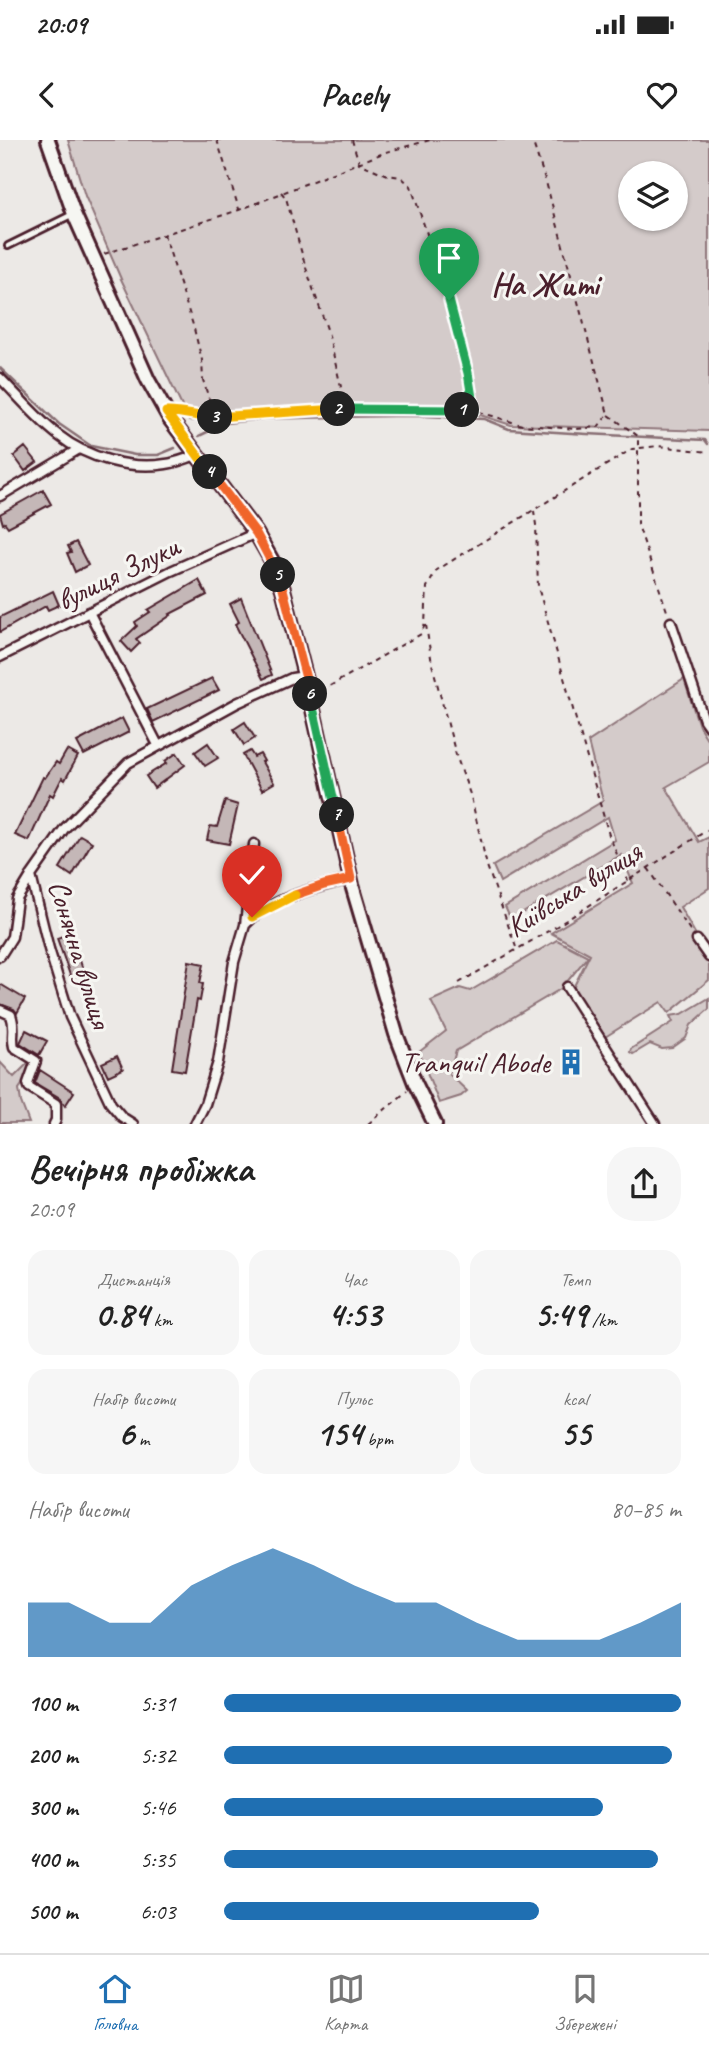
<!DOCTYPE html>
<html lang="uk">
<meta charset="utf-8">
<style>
:root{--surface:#fff;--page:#f6f6f6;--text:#222;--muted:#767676;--line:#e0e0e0;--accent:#1f6fb2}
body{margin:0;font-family:Caveat,sans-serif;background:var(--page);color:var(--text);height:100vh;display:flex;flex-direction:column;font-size:26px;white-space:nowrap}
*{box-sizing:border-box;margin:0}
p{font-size:23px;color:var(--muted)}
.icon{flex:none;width:38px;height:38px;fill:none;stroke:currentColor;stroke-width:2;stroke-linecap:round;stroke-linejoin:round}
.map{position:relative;height:984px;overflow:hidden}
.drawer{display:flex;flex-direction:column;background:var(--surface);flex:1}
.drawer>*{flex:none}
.fabs{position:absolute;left:618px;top:21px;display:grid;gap:14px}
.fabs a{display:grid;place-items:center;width:70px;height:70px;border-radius:50%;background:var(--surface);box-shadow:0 2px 5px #0004;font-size:35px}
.pin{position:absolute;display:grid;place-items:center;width:60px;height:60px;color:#fff;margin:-72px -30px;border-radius:50% 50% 50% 0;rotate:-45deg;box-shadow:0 0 7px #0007}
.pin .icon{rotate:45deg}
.km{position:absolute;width:35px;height:35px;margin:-18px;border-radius:50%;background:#222;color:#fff;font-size:19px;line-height:35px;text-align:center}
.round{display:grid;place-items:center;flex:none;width:74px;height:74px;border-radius:28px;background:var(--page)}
.head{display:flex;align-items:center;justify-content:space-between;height:119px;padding:0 28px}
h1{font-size:38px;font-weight:600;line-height:52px}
.metrics{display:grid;grid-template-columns:repeat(3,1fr);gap:10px;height:119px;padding:7px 28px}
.metrics div{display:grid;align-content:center;border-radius:18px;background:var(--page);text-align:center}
.metrics b{font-size:35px;font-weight:600}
.metrics small{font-size:19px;font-weight:400}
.metrics p{font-size:19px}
.chart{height:196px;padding:14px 28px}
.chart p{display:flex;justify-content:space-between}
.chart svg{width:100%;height:126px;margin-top:7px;fill:var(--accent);opacity:.7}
ul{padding:0 28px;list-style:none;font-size:23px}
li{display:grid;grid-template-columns:112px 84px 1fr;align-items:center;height:52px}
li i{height:18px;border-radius:9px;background:var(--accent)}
.status{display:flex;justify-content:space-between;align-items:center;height:49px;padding:0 35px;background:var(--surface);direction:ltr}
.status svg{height:19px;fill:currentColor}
header{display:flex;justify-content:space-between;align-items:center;height:91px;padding:0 28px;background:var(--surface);font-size:32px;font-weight:600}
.tab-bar{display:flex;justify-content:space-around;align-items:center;height:98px;border-top:2px solid var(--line);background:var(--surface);font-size:19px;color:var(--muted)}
.tab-bar a{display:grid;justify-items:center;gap:4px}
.tab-bar .active{color:var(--accent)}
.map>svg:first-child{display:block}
.green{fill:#d4cbca;stroke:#8f757a;stroke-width:2;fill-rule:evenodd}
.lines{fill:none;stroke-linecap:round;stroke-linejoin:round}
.stream{stroke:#886e73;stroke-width:2.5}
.building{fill:#c4b7b7;stroke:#4a1f2b;stroke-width:2}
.service-casing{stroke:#4a1f2b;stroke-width:10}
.minor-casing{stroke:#4a1f2b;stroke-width:13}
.primary-casing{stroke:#4a1f2b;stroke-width:18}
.path{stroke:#4a1f2b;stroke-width:2;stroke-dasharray:5 5;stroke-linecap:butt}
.service{stroke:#f6f6f2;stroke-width:4.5}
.minor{stroke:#f6f6f2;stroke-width:8}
.primary{stroke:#f6f6f2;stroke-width:12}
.split-1-casing{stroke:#fff;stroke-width:14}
.split-2-casing{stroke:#fff;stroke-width:14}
.split-3-casing{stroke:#fff;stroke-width:14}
.split-4-casing{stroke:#fff;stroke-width:14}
.split-5-casing{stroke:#fff;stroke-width:14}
.split-6-casing{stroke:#fff;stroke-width:14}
.split-7-casing{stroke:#fff;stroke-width:14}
.split-8-casing{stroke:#fff;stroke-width:14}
.split-9-casing{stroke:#fff;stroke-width:14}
.split-1{stroke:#22a559;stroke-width:9}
.split-2{stroke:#22a559;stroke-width:9}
.split-3{stroke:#f5b400;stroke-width:9}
.split-4{stroke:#f5b400;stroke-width:9}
.split-5{stroke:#f0652b;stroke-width:9}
.split-6{stroke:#f0652b;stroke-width:9}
.split-7{stroke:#22a559;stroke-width:9}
.split-8{stroke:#f0652b;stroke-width:9}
.split-9{stroke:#f5b400;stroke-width:9}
.labels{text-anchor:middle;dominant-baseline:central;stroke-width:6;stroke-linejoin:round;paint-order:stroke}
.street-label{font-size:30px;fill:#4a1f2b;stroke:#f6f6f2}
.poi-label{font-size:30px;fill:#4a1f2b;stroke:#f6f6f2;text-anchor:end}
.neighbourhood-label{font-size:32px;font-weight:bold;fill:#4a1f2b;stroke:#f6f6f2}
</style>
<div class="status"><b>20:09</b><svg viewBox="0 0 49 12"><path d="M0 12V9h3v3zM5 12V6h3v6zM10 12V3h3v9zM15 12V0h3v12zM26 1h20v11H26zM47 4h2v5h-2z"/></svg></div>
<header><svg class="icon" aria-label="back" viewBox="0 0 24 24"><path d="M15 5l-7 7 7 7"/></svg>Pacely<svg class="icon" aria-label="heart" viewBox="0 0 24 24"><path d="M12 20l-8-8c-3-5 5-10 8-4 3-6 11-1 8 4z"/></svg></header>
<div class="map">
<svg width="709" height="984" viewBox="0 0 709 984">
<rect width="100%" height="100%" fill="#ece9e6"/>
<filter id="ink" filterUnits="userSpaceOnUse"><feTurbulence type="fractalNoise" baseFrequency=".0143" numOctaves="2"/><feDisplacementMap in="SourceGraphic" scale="14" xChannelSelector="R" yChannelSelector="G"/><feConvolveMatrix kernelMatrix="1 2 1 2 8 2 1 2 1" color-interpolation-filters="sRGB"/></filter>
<g filter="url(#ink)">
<path class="green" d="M68 0H709V291L511 285 477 274 189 281 121 139 85 56ZM630 33H676V79H630Z
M684 539 699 586 709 602V622L666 647 699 702 709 697V748L680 767 709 818V840L669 873 661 862 605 897 573 848 590 814 551 793 633 743 621 715 511 780 505 767 615 700 608 677 500 742 493 726 603 661 588 602Z
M557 800 588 816 562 848 456 911 449 934 467 951 461 956 439 963 419 912 446 891 431 861 460 848 470 851Z
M709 858V869L691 885 686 898 672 908 662 909 650 904 633 914 630 912 631 909 673 882 670 876 682 874Z
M0 922 14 937 27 924 31 928 28 936 19 949 21 962 29 983H0Z"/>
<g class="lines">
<path class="stream" d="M0 228 59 284 91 306 135 315H158L175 308
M199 296 226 283 287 276H425L484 279 509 289 587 294 705 300 708 304"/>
</g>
<path class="building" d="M25 307 37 322 25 331 14 316Z
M43 350 51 364 8 387 5 383 3 384 0 374Z
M76 402 88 425 75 432 67 413 71 412 68 406Z
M199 440 207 455 170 474 171 475 136 499 140 503 131 512 121 501 137 486 135 482 150 472 148 470Z
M53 451 59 465 48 470 46 466 0 492V477Z
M241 458 272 535 263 539 235 484 239 482 230 464Z
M212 538 219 550 153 582 147 569Z
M122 578 129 592 84 615 77 602Z
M245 582 255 598 244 605 234 589Z
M208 603 218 618 205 626 195 612Z
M67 610 78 616 65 640 62 638 53 656 50 654 29 701 15 695 43 637 45 638 56 622 59 624Z
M250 611 254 617 260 614 264 621 262 622 274 643 262 650 243 615Z
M177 613 185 625 154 648 146 636 167 623 165 621Z
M225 661 238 665 229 704 207 700 210 686 217 687Z
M80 695 92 702 72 736 60 728Z
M71 793 84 833 71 838 57 798Z
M189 821 204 824 200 843 203 844 200 861 197 860 185 931 172 929Z
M0 844 25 859 17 873 14 869 0 864Z
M26 890 47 901 39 915 20 903Z
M117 916 123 929 108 936 102 923Z
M40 930 74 952 65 966 60 958 35 943Z"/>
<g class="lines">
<g class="service-casing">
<path id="service" d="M8 106 73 74"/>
</g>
<g class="minor-casing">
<path id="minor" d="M0 238C19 257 37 279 58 295 87 318 130 330 166 324 176 323 187 318 197 315
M0 356 79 309
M89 472 158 605
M671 482 704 580 709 587
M0 517 171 431 256 393
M31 736 49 809 70 877 111 964 122 977 133 984
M245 785C268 759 317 747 351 739
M697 800 709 817
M0 816 12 797 17 759 31 736 64 689 128 623 237 563 292 538 305 536
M567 847 655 984
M0 870 11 875C16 888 11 896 14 907L36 921 28 943 29 947 56 964V980L54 984
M195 984 205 964 218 922 234 822 245 785 254 704"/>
</g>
<g class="primary-casing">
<path id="primary" d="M48 0 74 74 148 240 170 279 256 393 272 421 283 449 310 556 352 745 396 894 415 943 435 984"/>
</g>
<path class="path" d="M217 0 239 69
M352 0 359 23 387 35 401 37 411 46C435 119 462 192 473 269
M281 52 286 58 306 128 328 192 346 268 473 270 522 285 577 289 598 287 608 274 546 42 532 0
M164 94 193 185 202 220 203 240 210 262 205 278
M104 114 239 70 386 12 430 0
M177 272 205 278 345 268
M609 275 638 296V385L668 474
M534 371 536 385 538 447 609 695 628 741
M426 485 432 524 456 615 471 657 487 726 517 810
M321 551 421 494 425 484 427 447 437 430 632 309 658 306 709 312
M648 728 692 793
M459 843 557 786 709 689
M368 984 407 951"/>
<use href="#service" class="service"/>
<use href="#minor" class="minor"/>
<use href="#primary" class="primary"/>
</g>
</g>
<g class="lines" filter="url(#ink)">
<g class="split-1-casing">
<path id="split-1" d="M449 160 468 233 474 270H462"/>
</g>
<g class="split-2-casing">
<path id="split-2" d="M338 269 462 270"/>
</g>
<g class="split-3-casing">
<path id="split-3" d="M215 277 338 269"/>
</g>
<g class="split-4-casing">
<path id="split-4" d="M210 332 166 272C183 271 198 278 215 277"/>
</g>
<g class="split-5-casing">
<path id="split-5" d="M210 332 256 393 278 435"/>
</g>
<g class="split-6-casing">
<path id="split-6" d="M278 435 283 449 310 554"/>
</g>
<g class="split-7-casing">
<path id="split-7" d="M310 554 337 675"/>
</g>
<g class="split-8-casing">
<path id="split-8" d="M295 755 324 745 351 739 337 675"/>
</g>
<g class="split-9-casing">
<path id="split-9" d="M252 777 295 755"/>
</g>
<use href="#split-1" class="split-1"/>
<use href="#split-2" class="split-2"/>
<use href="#split-3" class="split-3"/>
<use href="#split-4" class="split-4"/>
<use href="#split-5" class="split-5"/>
<use href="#split-6" class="split-6"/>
<use href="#split-7" class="split-7"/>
<use href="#split-8" class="split-8"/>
<use href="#split-9" class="split-9"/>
</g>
<defs>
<g id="building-bare" transform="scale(2.1)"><path d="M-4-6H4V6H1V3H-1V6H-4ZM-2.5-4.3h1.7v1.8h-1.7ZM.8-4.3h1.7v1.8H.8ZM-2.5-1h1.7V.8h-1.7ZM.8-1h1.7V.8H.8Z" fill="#1f6fb2" stroke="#f6f6f2" stroke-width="2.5" paint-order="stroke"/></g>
</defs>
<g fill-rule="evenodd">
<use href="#building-bare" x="571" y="922"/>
</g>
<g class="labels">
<g class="street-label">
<text transform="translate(118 433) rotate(-26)">вулиця Злуки</text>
<text transform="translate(574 749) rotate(-32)">Київська вулиця</text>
<text transform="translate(80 814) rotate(73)">Сонячна вулиця</text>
</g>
<g class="poi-label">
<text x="550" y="922">Tranquil Abode</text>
</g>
<g class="neighbourhood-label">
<text x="545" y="144">На Житі</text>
</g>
</g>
</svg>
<div class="fabs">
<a><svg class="icon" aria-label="layers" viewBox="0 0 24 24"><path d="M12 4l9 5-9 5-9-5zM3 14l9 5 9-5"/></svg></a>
</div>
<div class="pin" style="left:449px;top:160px;background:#1e9e55"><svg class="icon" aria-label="arrive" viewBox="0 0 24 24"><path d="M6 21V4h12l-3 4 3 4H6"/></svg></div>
<div class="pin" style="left:252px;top:777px;background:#d93025"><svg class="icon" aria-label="check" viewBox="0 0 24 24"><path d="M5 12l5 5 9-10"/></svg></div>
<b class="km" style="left:462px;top:270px">1</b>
<b class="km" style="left:338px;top:269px">2</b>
<b class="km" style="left:215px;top:277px">3</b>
<b class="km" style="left:210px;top:332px">4</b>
<b class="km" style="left:278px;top:435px">5</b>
<b class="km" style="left:310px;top:554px">6</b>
<b class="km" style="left:337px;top:675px">7</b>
</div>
<section class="drawer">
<div class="head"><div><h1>Вечірня пробіжка</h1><p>20:09</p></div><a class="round"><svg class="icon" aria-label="share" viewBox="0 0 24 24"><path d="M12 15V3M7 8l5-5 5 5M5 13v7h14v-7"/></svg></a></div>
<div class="metrics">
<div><p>Дистанція</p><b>0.84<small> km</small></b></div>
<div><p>Час</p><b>4:53</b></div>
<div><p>Темп</p><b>5:49<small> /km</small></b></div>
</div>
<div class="metrics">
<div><p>Набір висоти</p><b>6<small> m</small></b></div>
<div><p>Пульс</p><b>154<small> bpm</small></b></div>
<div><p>kcal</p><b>55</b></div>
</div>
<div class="chart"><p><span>Набір висоти</span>80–85 m</p>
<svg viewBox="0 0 160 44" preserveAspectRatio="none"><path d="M0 44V25L10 25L20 32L30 32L40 19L50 12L60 6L70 12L80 19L90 25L100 25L110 32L120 38L130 38L140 38L150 32L160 25V44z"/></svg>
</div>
<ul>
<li><b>100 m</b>5:31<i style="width:100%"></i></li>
<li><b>200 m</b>5:32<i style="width:98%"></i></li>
<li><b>300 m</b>5:46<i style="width:83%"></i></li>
<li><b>400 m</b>5:35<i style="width:95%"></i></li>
<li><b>500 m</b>6:03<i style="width:69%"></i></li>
</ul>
</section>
<nav class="tab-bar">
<a class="active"><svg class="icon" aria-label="home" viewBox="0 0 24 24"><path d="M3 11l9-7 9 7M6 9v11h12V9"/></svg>Головна</a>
<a><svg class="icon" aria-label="map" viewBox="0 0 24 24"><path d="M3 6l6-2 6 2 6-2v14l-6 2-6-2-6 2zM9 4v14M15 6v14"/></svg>Карта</a>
<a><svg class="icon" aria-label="saved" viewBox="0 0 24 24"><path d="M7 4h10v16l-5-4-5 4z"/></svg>Збережені</a>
</nav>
